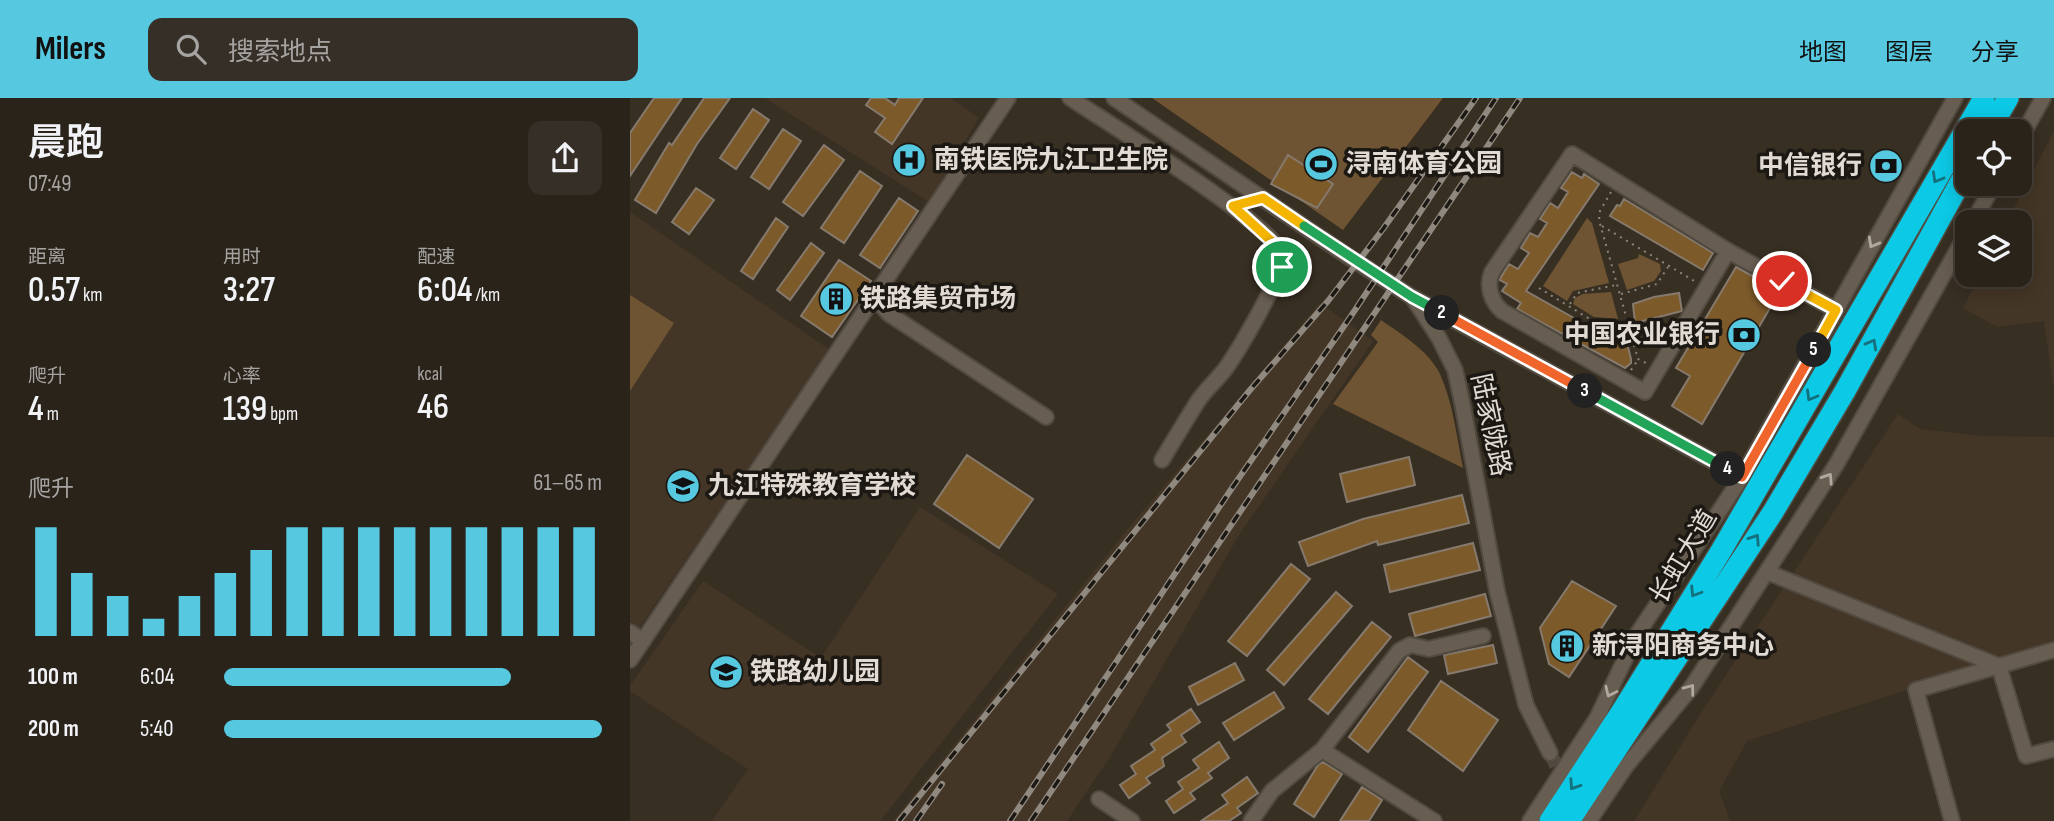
<!DOCTYPE html>
<html lang="zh">
<meta charset="utf-8">
<style>
:root{--surface:#2a231a;--page:#362f27;--text:#f1f3f6;--muted:#a5a4a2;--line:#464039;--accent:#56c9e0}
body{margin:0;font-family:"Sofia Sans Condensed","Noto Sans SC",sans-serif;background:var(--page);color:var(--text);height:100vh;display:flex;flex-direction:column;font-size:26px;white-space:nowrap}
*{box-sizing:border-box;margin:0}
p{font-size:23px;color:var(--muted)}
.icon{flex:none;width:38px;height:38px;fill:none;stroke:currentColor;stroke-width:2;stroke-linecap:round;stroke-linejoin:round}
.map{position:relative;flex:1;overflow:hidden}
.side{display:flex;flex-direction:column;background:var(--surface);width:630px}
.side>*{flex:none}
.controls{position:absolute;left:1325px;top:21px;display:grid;gap:14px}
.controls a{display:grid;place-items:center;width:77px;height:77px;border-radius:14px;background:var(--surface);box-shadow:0 4px 18px #0003,0 0 0 2px var(--line);font-size:35px}
.pin{position:absolute;display:grid;place-items:center;width:60px;height:60px;color:#fff;margin:-30px;border:4px solid #fff;border-radius:50%;box-shadow:0 2px 7px #0007}
.km{position:absolute;width:35px;height:35px;margin:-18px;border-radius:50%;background:#222;color:#fff;font-size:19px;line-height:35px;text-align:center}
.round{display:grid;place-items:center;flex:none;width:74px;height:74px;border-radius:14px;background:var(--page)}
.overview{display:flex;align-items:center;justify-content:space-between;height:119px;padding:0 28px}
h1{font-size:38px;font-weight:600;line-height:52px}
.figures{display:grid;grid-template-columns:repeat(3,1fr);gap:10px;height:119px;padding:7px 28px}
.figures div{display:grid;align-content:center}
.figures b{font-size:35px;font-weight:600}
.figures small{font-size:19px;font-weight:400}
.figures p{font-size:19px}
.chart{height:196px;padding:14px 28px}
.chart p{display:flex;justify-content:space-between}
.chart svg{width:100%;height:126px;margin-top:7px;stroke:var(--accent);stroke-width:6}
ul{padding:0 28px;list-style:none;font-size:23px}
li{display:grid;grid-template-columns:112px 84px 1fr;align-items:center;height:52px}
li i{height:18px;border-radius:9px;background:var(--accent)}
header{display:flex;align-items:center;gap:42px;box-sizing:border-box;height:98px;padding:0 35px;background:var(--accent);color:#111}
header strong{font-size:33px}
nav{display:flex;gap:38px;margin-inline-start:auto;font-size:24px}
.search{width:490px;height:63px;background:var(--page);display:flex;align-items:center;gap:18px;box-sizing:border-box;padding:0 24px;border-radius:14px;color:var(--muted);font-size:26px}
main{display:flex;flex:1;min-height:0}
.map>svg:first-child{display:block}
.built{fill:#443626}
.green{fill:#6e5433}
.building{fill:#7d5a2a;stroke:#857a6d;stroke-width:2}
.lines{fill:none;stroke-linecap:round;stroke-linejoin:round}
.minor-tunnel{stroke:#51493e;stroke-width:14;stroke-dasharray:14 7;stroke-linecap:butt}
.minor-casing{stroke:#514a40;stroke-width:18}
.highway-casing{stroke:#514a40;stroke-width:24}
.path{stroke:#8d857c;stroke-width:2;stroke-dasharray:2 5;stroke-linecap:butt}
.minor{stroke:#685d51;stroke-width:14}
.highway{stroke:#0cc9e5;stroke-width:21}
.rail-casing{stroke:#90897f;stroke-width:6}
.rail{stroke:#1c1813;stroke-width:3.5;stroke-dasharray:10;stroke-linecap:butt}
.oneway{stroke:#14707c}
.oneway2{stroke:#b1a9a0}
.split-1-casing{stroke:#fff;stroke-width:14}
.split-2-casing{stroke:#fff;stroke-width:14}
.split-3-casing{stroke:#fff;stroke-width:14}
.split-4-casing{stroke:#fff;stroke-width:14}
.split-5-casing{stroke:#fff;stroke-width:14}
.split-6-casing{stroke:#fff;stroke-width:14}
.split-1{stroke:#f5b400;stroke-width:9}
.split-2{stroke:#22a559;stroke-width:9}
.split-3{stroke:#f0652b;stroke-width:9}
.split-4{stroke:#22a559;stroke-width:9}
.split-5{stroke:#f0652b;stroke-width:9}
.split-6{stroke:#f5b400;stroke-width:9}
.labels{text-anchor:middle;dominant-baseline:central;stroke-width:7;stroke-linejoin:round;paint-order:stroke}
.poi-label{font-size:26px;font-weight:bold;fill:#e1dbd4;stroke:#1c1813;text-anchor:start}
.street-label{font-size:26px;fill:#e1dbd4;stroke:#1c1813}
</style>
<header>
<strong>Milers</strong>
<div class="search"><svg class="icon" aria-label="search" viewBox="0 0 24 24"><circle cx="10" cy="10" r="6"/><path d="M15 15l6 6"/></svg>搜索地点</div>
<nav><a>地图</a><a>图层</a><a>分享</a></nav>
</header>
<main>
<section class="side">
<div class="overview"><div><h1>晨跑</h1><p>07:49</p></div><a class="round"><svg class="icon" aria-label="share" viewBox="0 0 24 24"><path d="M12 15V3M7 8l5-5 5 5M5 13v7h14v-7"/></svg></a></div>
<div class="figures">
<div><p>距离</p><b>0.57<small> km</small></b></div>
<div><p>用时</p><b>3:27</b></div>
<div><p>配速</p><b>6:04<small> /km</small></b></div>
</div>
<div class="figures">
<div><p>爬升</p><b>4<small> m</small></b></div>
<div><p>心率</p><b>139<small> bpm</small></b></div>
<div><p>kcal</p><b>46</b></div>
</div>
<div class="chart"><p><span>爬升</span>61–65 m</p>
<svg viewBox="0 0 160 44" preserveAspectRatio="none"><path d="M5 44V6M15 44V22M25 44V30M35 44V38M45 44V30M55 44V22M65 44V14M75 44V6M85 44V6M95 44V6M105 44V6M115 44V6M125 44V6M135 44V6M145 44V6M155 44V6"/></svg>
</div>
<ul>
<li><b>100 m</b>6:04<i style="width:76%"></i></li>
<li><b>200 m</b>5:40<i style="width:100%"></i></li>
</ul>
</section>
<div class="map">
<svg width="1424" height="723" viewBox="0 0 1424 723">
<rect width="100%" height="100%" fill="#382f23"/>
<path class="built" d="M135 0H321L349 20 299 104Z
M1424 33V286H1423L1414 223 1367 229 1333 210 1350 177H1390V124H1377Z
M0 114 200 252 9 530 0 524Z
M690 205 743 243 609 437 480 659 437 723H263L501 427Z
M1268 316 1290 331 1352 338 1424 339V545L1117 643 1089 693 1100 723H1004L1073 612Z
M290 409 428 496 250 723H82L118 671 0 593V588L73 483 191 560Z"/>
<path class="green" d="M522 0H813L713 132Z
M957 120 962 125 979 185 943 193 937 203 913 188Z
M1009 156 1030 166 1031 173 1024 183 997 192 988 166 1008 160Z
M981 194 988 221 964 219 943 206 945 200 953 196Z
M0 197 44 225 0 293Z
M751 222C771 236 799 253 810 276 823 305 827 340 833 370L703 306 748 244 741 237Z"/>
<path class="building" d="M24 0H52L0 78V35Z
M74 0H100L67 46 26 115 5 102 39 45 42 47Z
M241 0H255L265 7 269 0H293L262 46 245 34 255 20 236 7Z
M123 11 139 22 106 71 90 60Z
M153 31 171 43 139 91 121 79Z
M194 47 214 62 173 118 153 104Z
M658 57 703 86 687 110 641 86Z
M230 73 252 88 214 145 191 130Z
M942 74 952 80 954 76 969 86 896 193 976 238 994 233 1001 261V265L995 270 887 211 891 205 872 193 877 186 870 182 871 179 879 166 888 171 899 155 891 150 900 135 908 139 917 125 910 121 920 105 928 110 938 94 931 90Z
M66 90 84 102 59 136 42 124Z
M269 100 288 113 250 170 230 157Z
M994 101 1083 155 1073 172 980 118 987 107 990 108Z
M146 120 158 129 123 181 111 173Z
M181 145 194 155 160 202 147 192Z
M209 162 241 183 202 239 171 218Z
M1106 169 1150 193 1072 326 1042 308 1060 278 1046 270Z
M1049 195 1052 213 1005 225 1003 206 1024 199Z
M337 357 403 401 369 450 304 406Z
M779 359 785 387 717 404 710 376Z
M832 397 839 425 748 447 747 443 678 468 669 444 733 421Z
M843 445 850 472 760 494 754 467Z
M661 466 680 481 617 558 598 543Z
M942 483 986 508 939 579 919 566 910 530Z
M706 494 722 508 654 587 637 572Z
M855 496 861 518 785 538 779 516Z
M742 524 761 539 698 616 679 601Z
M863 547 867 565 818 576 814 557Z
M778 559 798 574 738 654 719 639Z
M605 565 614 582 568 607 559 589Z
M811 583 868 622 833 673 778 632Z
M644 594 654 610 604 642 593 625Z
M561 611 570 624 551 637 556 644 532 660 534 668 516 680 520 685 499 700 490 687 506 676 501 668 525 652 521 646 541 632 537 627Z
M589 644 599 660 578 675 582 680 560 695 565 701 544 715 536 703 553 691 548 684 569 670 563 662Z
M693 664 712 676 684 719 664 706 688 667Z
M617 679 628 695 607 710 611 715 599 723H571L598 705 592 697Z
M732 689 752 702 739 723H710Z"/>
<g class="lines">
<path class="minor-tunnel" d="M920 655 935 685"/>
<g class="minor-casing">
<path id="minor" d="M440 0C472 21 648 130 652 157 655 175 608 253 596 270 587 282 576 291 568 303 556 322 544 342 532 362
M484 0 719 159 782 199 1112 379
M1390 41 1413 0
M1343 124 1364 86
M1098 153 1015 294 872 213C861 203 856 188 862 174L942 56 1098 153 1206 212
M245 200 259 216 416 319
M783 200 809 240 825 272 832 304 867 493 896 607 920 655
M1137 474 1369 568
M0 534 13 543
M0 562 378 0
M1369 568 1396 658 1424 651
M692 652 804 723
M469 701 502 723
M621 723 642 693 692 652 769 553 780 547 799 551 853 538
M900 723 967 620 1006 538 1112 379 1325 0
M959 723 996 668 1061 590 1206 367 1337 135
M1322 723 1286 592 1424 552"/>
</g>
<g class="highway-casing">
<path id="highway" d="M1359 33 1378 0
M920 723 992 613 1091 453 1354 0
M939 723 1143 414 1215 293 1337 72"/>
</g>
<path class="path" d="M981 94 970 113 969 122 1008 261 1018 266
M972 128 1066 184
M909 190 963 223 997 225
M991 196 1027 186 1038 169
M940 206 947 195 986 187
M1001 272 1008 262"/>
<use href="#minor" class="minor"/>
<use href="#highway" class="highway"/>
<g class="rail-casing">
<path id="rail" d="M269 723 620 292 698 203 753 131 846 0
M286 723 312 686
M380 723 602 390 721 218 866 0
M401 723 890 0"/>
</g>
<use href="#rail" class="rail"/>
</g>
<defs><path id="oneway-chevron" d="M-2-3.5L2.5 0L-2 3.5" fill="none" stroke-width="1.6" stroke-linecap="round" stroke-linejoin="round" transform="scale(1.75)"/></defs>
<g class="oneway">
<use href="#oneway-chevron" transform="translate(1307 80) rotate(120)"/>
<use href="#oneway-chevron" transform="translate(1242 246) rotate(-61)"/>
<use href="#oneway-chevron" transform="translate(1181 298) rotate(120)"/>
<use href="#oneway-chevron" transform="translate(1125 441) rotate(-57)"/>
<use href="#oneway-chevron" transform="translate(1065 494) rotate(122)"/>
<use href="#oneway-chevron" transform="translate(944 687) rotate(123)"/>
</g>
<g class="oneway2">
<use href="#oneway-chevron" transform="translate(1243 145) rotate(119)"/>
<use href="#oneway-chevron" transform="translate(1198 380) rotate(-57)"/>
<use href="#oneway-chevron" transform="translate(1060 591) rotate(-53)"/>
<use href="#oneway-chevron" transform="translate(980 594) rotate(115)"/>
</g>
<g class="lines">
<g class="split-1-casing">
<path id="split-1" d="M652 169 653 158 649 150 603 108 633 100 674 128"/>
</g>
<g class="split-2-casing">
<path id="split-2" d="M674 128 782 199 812 215"/>
</g>
<g class="split-3-casing">
<path id="split-3" d="M812 215 955 293"/>
</g>
<g class="split-4-casing">
<path id="split-4" d="M955 293 1098 371"/>
</g>
<g class="split-5-casing">
<path id="split-5" d="M1098 371 1112 379 1184 252"/>
</g>
<g class="split-6-casing">
<path id="split-6" d="M1152 183 1206 212 1184 252"/>
</g>
<use href="#split-1" class="split-1"/>
<use href="#split-2" class="split-2"/>
<use href="#split-3" class="split-3"/>
<use href="#split-4" class="split-4"/>
<use href="#split-5" class="split-5"/>
<use href="#split-6" class="split-6"/>
</g>
<defs>
<g id="hospital-disc" transform="scale(1.75)"><circle r="9.5" fill="#56c9e0" stroke="#1c1813"/><path d="M-5-5h3v3.5h4V-5h3V5h-3V1.5h-4V5h-3Z" fill="#111"/></g>
<g id="stadium-disc" transform="scale(1.75)"><circle r="9.5" fill="#56c9e0" stroke="#1c1813"/><path d="M0-5a6.5 5 0 1 0 0 10a6.5 5 0 1 0 0-10ZM-3.5-1.8h7v3.6h-7Z" fill="#111"/></g>
<g id="bank-disc" transform="scale(1.75)"><circle r="9.5" fill="#56c9e0" stroke="#1c1813"/><path d="M-6-4H6V4H-6ZM0-2.3a2.3 2.3 0 1 0 0 4.6a2.3 2.3 0 1 0 0-4.6Z" fill="#111"/></g>
<g id="building-disc" transform="scale(1.75)"><circle r="9.5" fill="#56c9e0" stroke="#1c1813"/><path d="M-4-6H4V6H1V3H-1V6H-4ZM-2.5-4.3h1.7v1.8h-1.7ZM.8-4.3h1.7v1.8H.8ZM-2.5-1h1.7V.8h-1.7ZM.8-1h1.7V.8H.8Z" fill="#111"/></g>
<g id="school-disc" transform="scale(1.75)"><circle r="9.5" fill="#56c9e0" stroke="#1c1813"/><path d="M0-5L7-2L0 1L-7-2ZM-4 1L0 2.5L4 1V4Q0 6-4 4Z" fill="#111"/></g>
</defs>
<g fill-rule="evenodd">
<use href="#hospital-disc" x="279" y="62"/>
<use href="#stadium-disc" x="691" y="66"/>
<use href="#bank-disc" x="1256" y="68"/>
<use href="#building-disc" x="206" y="201"/>
<use href="#bank-disc" x="1114" y="237"/>
<use href="#school-disc" x="53" y="388"/>
<use href="#building-disc" x="937" y="548"/>
<use href="#school-disc" x="96" y="574"/>
</g>
<g class="labels">
<g class="poi-label">
<text x="304" y="62">南铁医院九江卫生院</text>
<text x="716" y="66">浔南体育公园</text>
<text x="1232" y="68" text-anchor="end">中信银行</text>
<text x="230" y="201">铁路集贸市场</text>
<text x="1090" y="237" text-anchor="end">中国农业银行</text>
<text x="78" y="388">九江特殊教育学校</text>
<text x="962" y="548">新浔阳商务中心</text>
<text x="120" y="574">铁路幼儿园</text>
</g>
<g class="street-label">
<text transform="translate(860 327) rotate(78)">陆家陇路</text>
<text transform="translate(1054 459) rotate(-59)">长虹大道</text>
</g>
</g>
</svg>
<div class="controls">
<a><svg class="icon" aria-label="locate" viewBox="0 0 24 24"><circle cx="12" cy="12" r="6"/><path d="M12 2v4M12 18v4M2 12h4M18 12h4"/></svg></a>
<a><svg class="icon" aria-label="layers" viewBox="0 0 24 24"><path d="M12 4l9 5-9 5-9-5zM3 14l9 5 9-5"/></svg></a>
</div>
<div class="pin" style="left:652px;top:169px;background:#1e9e55"><svg class="icon" aria-label="arrive" viewBox="0 0 24 24"><path d="M6 21V4h12l-3 4 3 4H6"/></svg></div>
<div class="pin" style="left:1152px;top:183px;background:#d93025"><svg class="icon" aria-label="check" viewBox="0 0 24 24"><path d="M5 12l5 5 9-10"/></svg></div>
<b class="km" style="left:812px;top:215px">2</b>
<b class="km" style="left:955px;top:293px">3</b>
<b class="km" style="left:1098px;top:371px">4</b>
<b class="km" style="left:1184px;top:252px">5</b>
</div>
</main>
